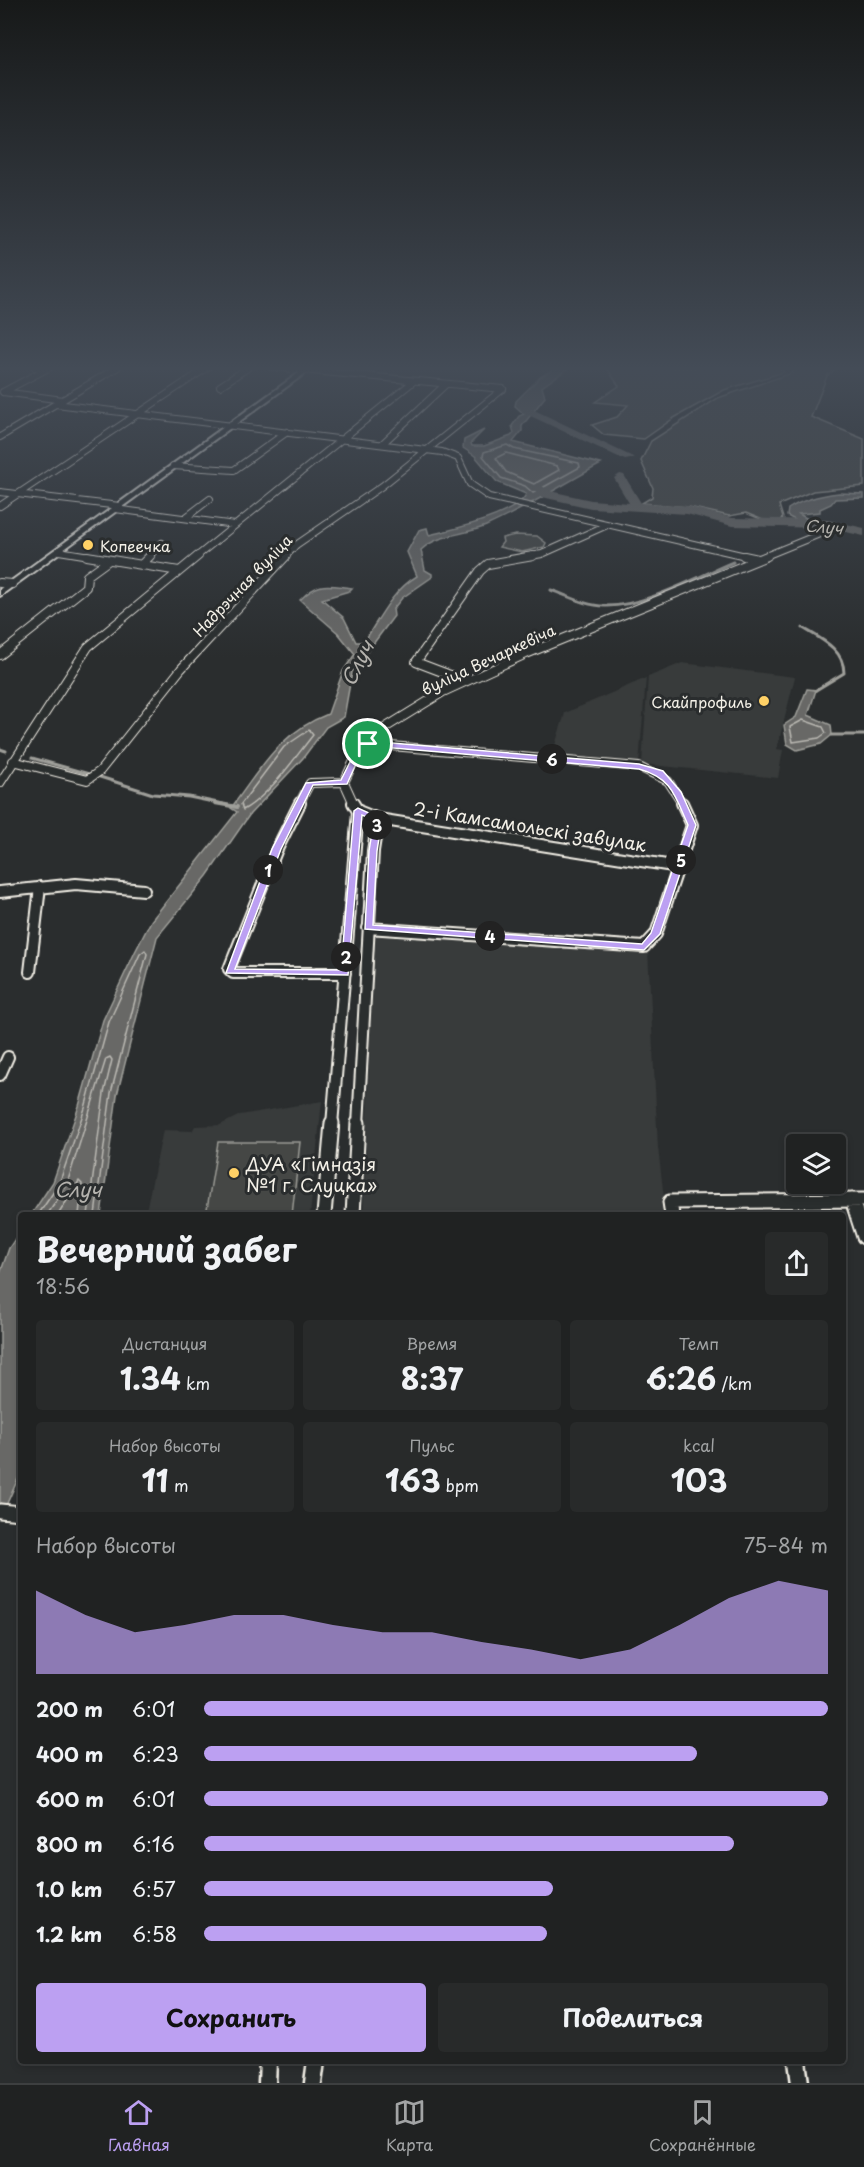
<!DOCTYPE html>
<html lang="ru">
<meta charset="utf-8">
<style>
:root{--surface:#202222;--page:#282a2a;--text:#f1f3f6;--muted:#a2a4a5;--line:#3d3f40;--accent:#bca0f2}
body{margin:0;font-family:"Playpen Sans",sans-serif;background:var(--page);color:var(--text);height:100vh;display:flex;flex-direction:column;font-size:22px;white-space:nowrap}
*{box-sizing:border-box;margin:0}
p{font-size:20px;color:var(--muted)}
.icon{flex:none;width:33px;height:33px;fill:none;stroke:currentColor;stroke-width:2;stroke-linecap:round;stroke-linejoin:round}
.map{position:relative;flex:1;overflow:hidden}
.sheet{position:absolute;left:18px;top:1212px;width:828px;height:852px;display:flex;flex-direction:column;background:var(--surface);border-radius:6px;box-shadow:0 3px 9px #0003,0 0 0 2px var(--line)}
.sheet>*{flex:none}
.tools{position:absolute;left:786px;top:1134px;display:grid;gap:12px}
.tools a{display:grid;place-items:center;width:60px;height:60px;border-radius:6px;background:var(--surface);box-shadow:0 3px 9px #0003,0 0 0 2px var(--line);font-size:30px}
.pin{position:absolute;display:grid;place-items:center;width:51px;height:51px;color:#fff;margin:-26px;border:3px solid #fff;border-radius:50%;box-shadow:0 2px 6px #0007}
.km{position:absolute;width:30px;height:30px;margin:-15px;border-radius:50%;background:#222;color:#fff;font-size:16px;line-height:30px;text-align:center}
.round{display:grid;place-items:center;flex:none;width:63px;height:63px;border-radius:6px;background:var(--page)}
.headline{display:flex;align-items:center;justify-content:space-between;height:102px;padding:0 18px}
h1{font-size:33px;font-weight:700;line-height:45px}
.figures{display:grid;grid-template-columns:repeat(3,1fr);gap:9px;height:102px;padding:6px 18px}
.figures div{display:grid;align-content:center;border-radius:6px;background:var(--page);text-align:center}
.figures b{font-size:30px;font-weight:700}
.figures small{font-size:16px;font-weight:400}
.figures p{font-size:16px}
.chart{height:168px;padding:12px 18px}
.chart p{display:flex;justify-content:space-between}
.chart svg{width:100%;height:108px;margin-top:6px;fill:var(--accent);opacity:.7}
.action{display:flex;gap:12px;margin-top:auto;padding:12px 18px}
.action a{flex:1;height:69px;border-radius:6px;background:var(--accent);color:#111;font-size:24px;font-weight:700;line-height:69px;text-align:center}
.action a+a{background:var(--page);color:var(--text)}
ul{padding:0 18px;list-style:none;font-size:20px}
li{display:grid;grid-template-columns:96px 72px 1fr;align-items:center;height:45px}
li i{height:15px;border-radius:8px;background:var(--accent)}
.tabs{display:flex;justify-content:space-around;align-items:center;height:84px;border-top:2px solid var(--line);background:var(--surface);font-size:16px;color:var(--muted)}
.tabs a{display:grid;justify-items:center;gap:3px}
.tabs .active{color:var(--accent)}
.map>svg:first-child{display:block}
.built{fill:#373a3a}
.green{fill:#444645;stroke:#9c9c96;stroke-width:1.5}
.water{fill:#676866;stroke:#9f9f9a;stroke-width:1.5}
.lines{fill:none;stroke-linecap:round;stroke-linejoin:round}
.shore{stroke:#bcbab4;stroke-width:1.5}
.stream-far1{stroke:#9f9f9a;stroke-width:3}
.stream{stroke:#9f9f9a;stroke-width:4}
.river{fill:#676866;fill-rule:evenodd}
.street-far4-casing{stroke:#f4f1e8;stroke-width:8}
.street-far3-casing{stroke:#f4f1e8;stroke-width:10}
.street-far2-casing{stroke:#f4f1e8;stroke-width:14}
.street-far1-casing{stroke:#f4f1e8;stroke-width:17}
.street-casing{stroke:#f4f1e8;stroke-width:21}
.secondary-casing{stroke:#f4f1e8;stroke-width:4}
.street-far4{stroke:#2a2d2e;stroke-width:6}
.street-far3{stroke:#2a2d2e;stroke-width:8}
.street-far2{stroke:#2a2d2e;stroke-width:10}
.street-far1{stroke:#2a2d2e;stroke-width:13}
.street{stroke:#2a2d2e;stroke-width:16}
.secondary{fill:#2a2d2e;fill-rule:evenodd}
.route{fill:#bca0f2;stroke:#fff;stroke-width:1.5;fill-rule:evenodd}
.poi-dot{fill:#ffd166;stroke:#2a2d2e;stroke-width:2}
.labels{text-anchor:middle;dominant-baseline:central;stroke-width:6;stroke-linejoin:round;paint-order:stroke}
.far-poi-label{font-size:15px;fill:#f4f1e8;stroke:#2a2d2e;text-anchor:start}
.far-street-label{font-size:15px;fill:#f4f1e8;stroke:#2a2d2e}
.far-water-label{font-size:16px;font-style:italic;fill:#b5b3ae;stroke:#2a2d2e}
.street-label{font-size:18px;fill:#f4f1e8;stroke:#2a2d2e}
.poi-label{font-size:18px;fill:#f4f1e8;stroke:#2a2d2e;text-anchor:start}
.water-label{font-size:20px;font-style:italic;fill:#b5b3ae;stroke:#2a2d2e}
</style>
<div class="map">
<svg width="864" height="2083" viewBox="0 0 864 2083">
<rect width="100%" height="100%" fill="#2a2d2e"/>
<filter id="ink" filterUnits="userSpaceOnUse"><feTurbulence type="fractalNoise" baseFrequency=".0167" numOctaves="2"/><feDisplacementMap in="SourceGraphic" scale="12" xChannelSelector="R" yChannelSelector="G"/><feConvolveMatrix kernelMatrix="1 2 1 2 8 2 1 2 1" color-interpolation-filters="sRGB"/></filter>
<g filter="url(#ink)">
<path class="built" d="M682 663 795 677 777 749 783 750 778 778 642 764 648 677Z
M646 678 639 764 552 755 565 713Z
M374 933 648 949 658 1147 666 1215H363Z
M322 1101 310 1215H145L163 1130 192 1131 195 1126 220 1125 240 1115Z"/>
<path class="green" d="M606 367H777L784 372 724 390 674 418 644 439 604 435 592 425 617 417 628 405 595 402 619 386Z
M790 367H838L827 376 811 417 864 439V486L813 491 779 505 783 518 778 521 763 520 746 513 729 516 689 507 642 503 652 497 653 488 641 461 651 441 718 398 792 373Z
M515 535 537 536 546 543 544 547 522 552 499 547 503 542 502 538Z
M218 1142H300L292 1215H206Z"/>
<path class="water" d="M557 367H570L542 387 545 397 522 426V431L513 442 601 464C563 484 525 509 486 526 464 535 438 534 421 550L425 570 432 574V577L402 598 393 609 394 616 352 672 344 717 326 727 303 758 250 814 207 876 157 937 117 1095 101 1215H31L53 1182 79 1106 103 1020 135 952 151 921 237 812 231 808C261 768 279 733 328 714L343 671 355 654 338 633 300 600C318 581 327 585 352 588L349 591 322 599 344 618 356 642H364C380 617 392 591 417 576L407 552 419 530 427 528 429 535C451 530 518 515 526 494L497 482 475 456 463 448 464 440 484 430 471 443 472 446H484L511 436 514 433 512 426 519 416 524 414 515 406 516 401 540 377Z
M839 493 864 494V498L835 499 831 504 820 509V512L799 514 813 522 801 523 787 516 788 509C803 499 822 495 839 493Z
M807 689 816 690 808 715 831 725 832 735 821 744 797 750 787 744 784 725 796 717Z
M21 1230V1472L0 1519V1274L9 1248Z"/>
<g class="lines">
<path class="shore" d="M507 445 514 449 579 463 580 467 533 493 525 486 501 478 483 456 484 452Z
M506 453 557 466 559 470 534 484 506 472 496 458Z
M803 720 823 727 826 733 819 738 793 742 790 727Z
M309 730 313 735C293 760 271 794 243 810L241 804 284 747Z
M38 1215 59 1184 85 1108 109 1022 140 954 145 950 147 954 111 1093 95 1215
M47 1215 66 1187 106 1059 110 1057 112 1060 104 1093 88 1215
M58 1215 79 1181 82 1184 79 1215"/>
<path class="stream-far1" d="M551 590C568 596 586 606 605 606 644 607 697 577 733 562
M803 628C821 639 844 649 844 673L816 690
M832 735H864
M0 749 6 751
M32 758 89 774
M100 777 153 794 189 797 223 804"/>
<path class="stream" d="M215 803 237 807"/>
<path class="river" d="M522 408H530L635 458 625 460 522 412Z
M620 474 624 475 641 503 687 506 732 518 828 520 864 528V536L828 528 732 526 687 514 591 508 542 497 531 487 537 483 550 491 591 500 629 503 614 478Z"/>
<g class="street-far4-casing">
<path id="street-far4" d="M271 367 503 389
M220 386 249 367
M3 392 50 367H35
M3 392 63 400
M56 404 442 452 458 458 470 484 489 497 750 557
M0 437 118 367
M382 444 446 384
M173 466 234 470 287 432
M0 492 120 506
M0 506 208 367
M115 509 235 525
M185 518 210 499
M59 551 96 557
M148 557 162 543
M196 557 414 381
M285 557 296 545 382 486 503 389
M525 557 542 554 607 525
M763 557 827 531"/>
</g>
<g class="street-far3-casing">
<path id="street-far3" d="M87 556 179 571
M744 556 758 559
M141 565 150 556
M0 583 12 584
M0 655 86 587 87 576 109 560
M466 681 416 662 480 571 488 564 533 556
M368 744 639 767 668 781 683 804
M13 761 87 780 100 771 181 669 286 556
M344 782 354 804
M0 783 88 647 198 556
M299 804 310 783 344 782 353 763 383 729 443 692 526 654 767 556"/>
</g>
<g class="street-far2-casing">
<path id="street-far2" d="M300 803 277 849 229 969 233 973H345
M353 803 358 811
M358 811 378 819 679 867
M0 892 76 884 144 890
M368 928 644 947 656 934 692 825 682 803
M30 972 40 887
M0 1075 8 1057
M332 1125 358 811
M358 1125 373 851 378 819"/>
</g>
<g class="street-far1-casing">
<path id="street-far1" d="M852 1200 864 1237
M324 1215 332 1123
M353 1215 358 1123
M672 1215 670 1202 864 1200
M0 1511 21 1513"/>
</g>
<g class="street-casing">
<path id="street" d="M797 2061 800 2083
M267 2083 268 2061
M313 2083 316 2061"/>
</g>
<g class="secondary-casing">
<path id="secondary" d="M307 367H314L0 596V589Z"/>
</g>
<use href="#street-far4" class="street-far4"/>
<use href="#street-far3" class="street-far3"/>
<use href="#street-far2" class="street-far2"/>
<use href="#street-far1" class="street-far1"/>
<use href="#street" class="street"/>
<use href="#secondary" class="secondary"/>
</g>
</g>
<linearGradient id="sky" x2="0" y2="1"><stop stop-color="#171919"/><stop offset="0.56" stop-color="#444c57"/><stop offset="1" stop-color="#444c57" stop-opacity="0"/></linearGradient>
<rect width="864" height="658" fill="url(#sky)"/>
<path class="route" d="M368 741 639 764 663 771 681 792 696 825 660 934 644 950 365 929 369 851 374 820 362 815 348 975 226 973 272 849 306 783 341 780 350 762ZM370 746 639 769C672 778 675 796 688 825L651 933 642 944 373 925 377 851 382 819 358 808 354 811 341 970 235 969 281 849 313 785 347 784 356 764Z"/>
<g class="poi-dot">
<circle cx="88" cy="545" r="6"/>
<circle cx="764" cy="701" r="6"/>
<circle cx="234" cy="1173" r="6"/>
</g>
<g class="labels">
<g class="far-poi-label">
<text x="100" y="545">Копеечка</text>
<text x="752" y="701" text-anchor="end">Скайпрофиль</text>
</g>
<g class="far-street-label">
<text transform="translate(242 585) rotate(-46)">Надрэчная вуліца</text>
<text transform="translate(488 659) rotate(-25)">вуліца Вечаркевіча</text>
</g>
<g class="far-water-label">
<text transform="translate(824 526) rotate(5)">Случ</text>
</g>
<g class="street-label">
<text transform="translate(530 826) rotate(9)">2-і Камсамольскі завулак</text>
</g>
<g class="poi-label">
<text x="246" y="1163">ДУА «Гімназія<tspan x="246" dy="21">№1 г. Слуцка»</tspan></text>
</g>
<g class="water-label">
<text transform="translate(357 663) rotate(-63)">Случ</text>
<text x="78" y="1189">Случ</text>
</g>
</g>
</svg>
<div class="tools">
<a><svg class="icon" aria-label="layers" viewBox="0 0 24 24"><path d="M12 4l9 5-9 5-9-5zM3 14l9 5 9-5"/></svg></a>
</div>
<div class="pin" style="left:368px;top:744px;background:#1e9e55"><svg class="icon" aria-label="arrive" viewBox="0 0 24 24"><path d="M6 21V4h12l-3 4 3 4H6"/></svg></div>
<b class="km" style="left:268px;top:870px">1</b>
<b class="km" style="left:346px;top:957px">2</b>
<b class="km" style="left:377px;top:825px">3</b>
<b class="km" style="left:490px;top:936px">4</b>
<b class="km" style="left:681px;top:860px">5</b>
<b class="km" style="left:552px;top:759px">6</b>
<section class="sheet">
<div class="headline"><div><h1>Вечерний забег</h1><p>18:56</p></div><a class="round"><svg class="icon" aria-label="share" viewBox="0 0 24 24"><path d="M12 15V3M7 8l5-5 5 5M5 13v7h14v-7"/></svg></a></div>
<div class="figures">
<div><p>Дистанция</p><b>1.34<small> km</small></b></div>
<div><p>Время</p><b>8:37</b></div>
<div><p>Темп</p><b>6:26<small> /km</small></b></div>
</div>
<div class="figures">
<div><p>Набор высоты</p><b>11<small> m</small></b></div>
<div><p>Пульс</p><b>163<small> bpm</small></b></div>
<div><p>kcal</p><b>103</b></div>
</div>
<div class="chart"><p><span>Набор высоты</span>75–84 m</p>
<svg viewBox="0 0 160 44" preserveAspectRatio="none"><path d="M0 44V10L10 20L20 27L30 24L40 20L50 20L60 24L70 27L80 27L90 31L100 34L110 38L120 34L130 24L140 13L150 6L160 10V44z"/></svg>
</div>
<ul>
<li><b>200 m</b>6:01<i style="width:100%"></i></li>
<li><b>400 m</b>6:23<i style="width:79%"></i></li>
<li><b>600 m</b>6:01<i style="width:100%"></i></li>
<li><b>800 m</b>6:16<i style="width:85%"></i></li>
<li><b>1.0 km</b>6:57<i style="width:56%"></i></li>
<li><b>1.2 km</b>6:58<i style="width:55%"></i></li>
</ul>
<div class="action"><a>Сохранить</a><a>Поделиться</a></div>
</section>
</div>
<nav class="tabs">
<a class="active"><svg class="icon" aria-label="home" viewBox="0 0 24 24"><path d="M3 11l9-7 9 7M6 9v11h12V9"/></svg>Главная</a>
<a><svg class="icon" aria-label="map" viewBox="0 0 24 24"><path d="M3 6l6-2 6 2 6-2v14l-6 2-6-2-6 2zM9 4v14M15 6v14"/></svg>Карта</a>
<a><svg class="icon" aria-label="saved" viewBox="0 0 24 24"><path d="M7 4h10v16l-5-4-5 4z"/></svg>Сохранённые</a>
</nav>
